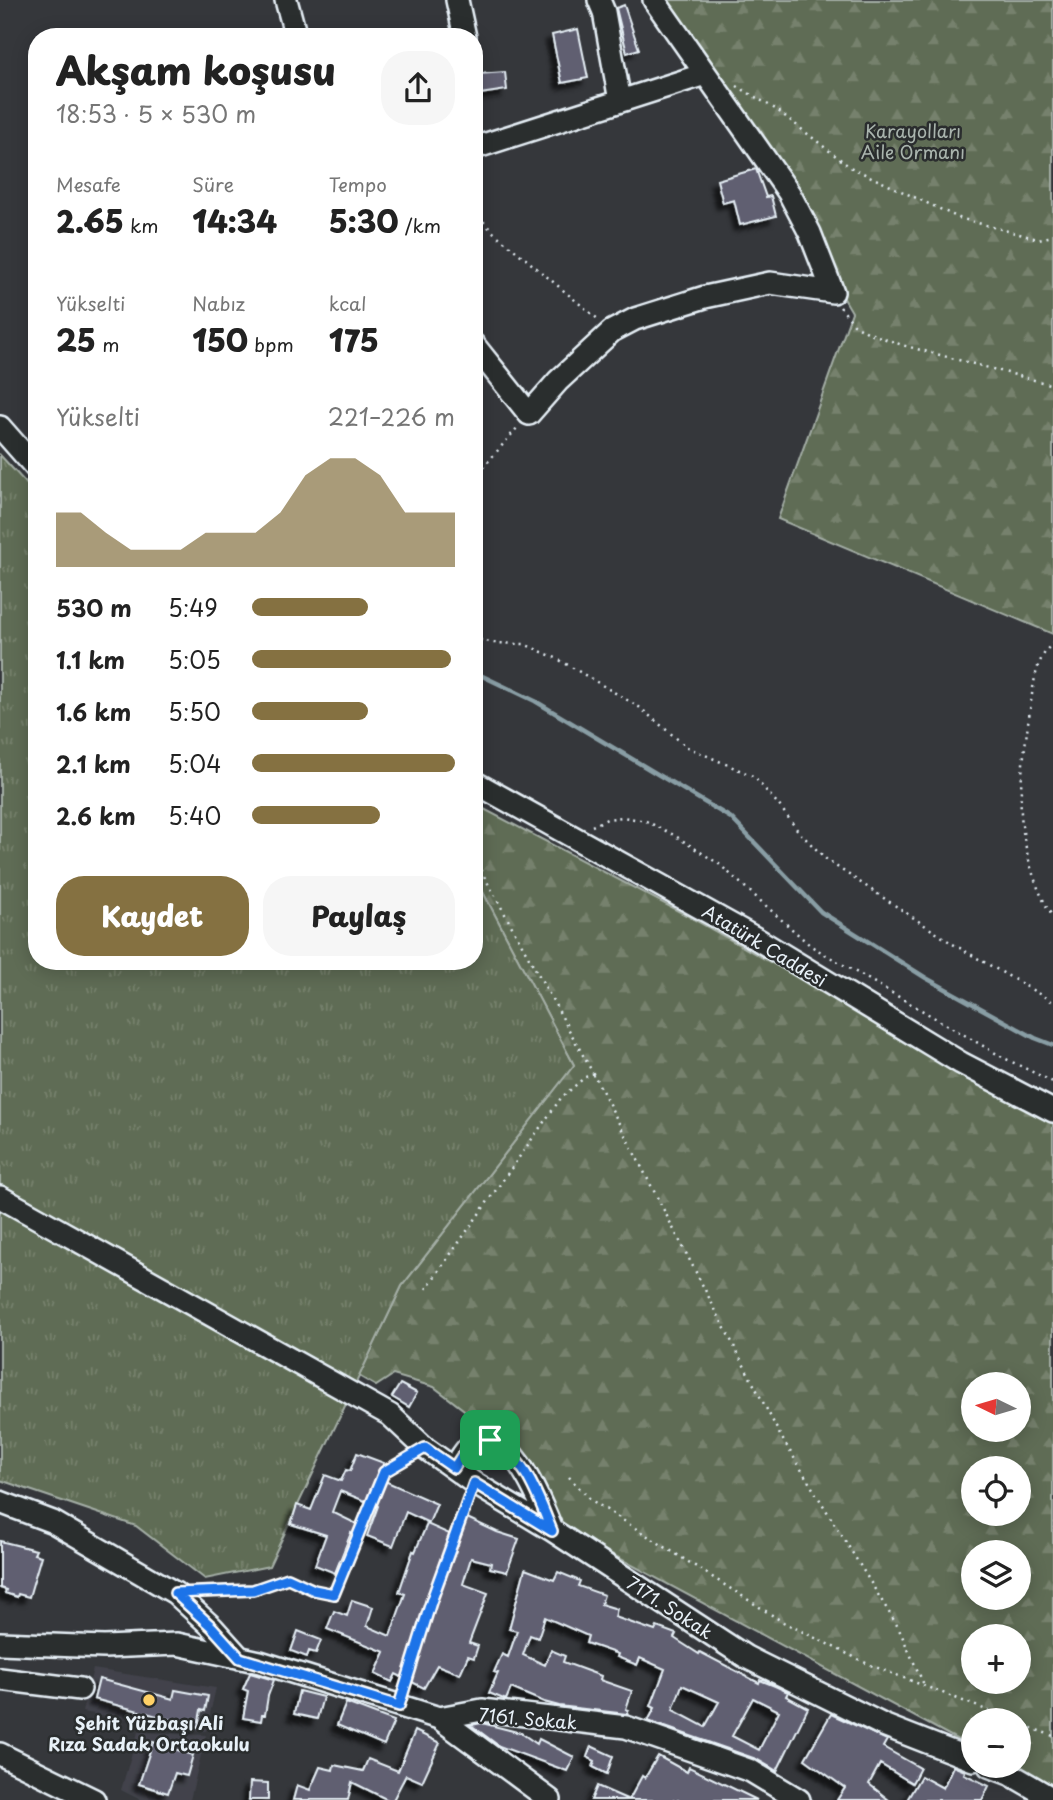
<!DOCTYPE html>
<html lang="tr">
<meta charset="utf-8">
<style>
:root{--surface:#fff;--page:#f6f6f6;--text:#222;--muted:#767676;--accent:#857141}
body{margin:0;font-family:"Playpen Sans",sans-serif;background:var(--page);color:var(--text);height:100vh;display:flex;flex-direction:column;font-size:26px;white-space:nowrap}
*{box-sizing:border-box;margin:0}
p{font-size:23px;color:var(--muted)}
.icon{flex:none;width:38px;height:38px;fill:none;stroke:currentColor;stroke-width:2;stroke-linecap:round;stroke-linejoin:round}
.map{position:relative;flex:1;overflow:hidden}
.sheet{position:absolute;left:28px;top:28px;width:455px;height:942px;display:flex;flex-direction:column;background:var(--surface);border-radius:28px;box-shadow:0 4px 18px #0003}
.sheet>*{flex:none}
.needle{width:46px;rotate:275deg}
.buttons{position:absolute;left:961px;top:1372px;display:grid;gap:14px}
.buttons a{display:grid;place-items:center;width:70px;height:70px;border-radius:50%;background:var(--surface);box-shadow:0 4px 18px #0003;font-size:35px}
.pin{position:absolute;display:grid;place-items:center;width:60px;height:60px;color:#fff;margin:-30px;border-radius:14px;box-shadow:0 4px 10px #0006}
.round{display:grid;place-items:center;flex:none;width:74px;height:74px;border-radius:28px;background:var(--page)}
.overview{display:flex;align-items:center;justify-content:space-between;height:119px;padding:0 28px}
h1{font-size:38px;font-weight:800;line-height:52px}
.stats{display:grid;grid-template-columns:repeat(3,1fr);gap:10px;height:119px;padding:7px 28px}
.stats div{display:grid;align-content:center}
.stats b{font-size:30px;font-weight:800}
.stats small{font-size:19px;font-weight:400}
.stats p{font-size:19px}
.chart{height:196px;padding:14px 28px}
.chart p{display:flex;justify-content:space-between}
.chart svg{width:100%;height:126px;margin-top:7px;fill:var(--accent);opacity:.7}
.cta{display:flex;gap:14px;margin-top:auto;padding:14px 28px}
.cta a{flex:1;height:80px;border-radius:28px;background:var(--accent);color:#fff;font-size:28px;font-weight:800;line-height:80px;text-align:center}
.cta a+a{background:var(--page);color:var(--text)}
ul{padding:0 28px;list-style:none;font-size:23px}
li{display:grid;grid-template-columns:112px 84px 1fr;align-items:center;height:52px}
li i{height:18px;border-radius:9px;background:var(--accent)}
.map>svg:first-child{display:block}
.built{fill:#42434b}
.forest{fill:url(#forest-firs);stroke:#a4aea6;stroke-width:2;fill-rule:evenodd}
.park{fill:url(#park-tufts);stroke:#a4aea6;stroke-width:2}
.lines{fill:none;stroke-linecap:round;stroke-linejoin:round}
.stream{stroke:#899ea5;stroke-width:4.5}
.building{fill:#605f71;stroke:#e8f1f8;stroke-width:2;fill-rule:evenodd;filter:url(#shadow)}
.minor-casing{stroke:#e8f1f8;stroke-width:26}
.path{stroke:#e8f1f8;stroke-width:2.5;stroke-dasharray:2 5;stroke-linecap:butt}
.minor{stroke:#2a2d2e;stroke-width:21}
.route-casing{stroke:#fff;stroke-width:14}
.route{stroke:#1a73e8;stroke-width:9}
.poi-dot{fill:#ffd166;stroke:#2a2d2e;stroke-width:2.5}
.labels{text-anchor:middle;dominant-baseline:central;stroke-width:5;stroke-linejoin:round;paint-order:stroke}
.park-label{font-size:18px;fill:#aab5ae;stroke:#2a2d2e}
.street-label{font-size:18px;fill:#e8f1f8;stroke:#2a2d2e}
.poi-label{font-size:18px;font-weight:bold;fill:#e8f1f8;stroke:#2a2d2e}
</style>
<div class="map">
<svg width="1053" height="1800" viewBox="0 0 1053 1800">
<defs>
<pattern id="forest-firs" width="22" height="20" patternUnits="userSpaceOnUse" patternTransform="scale(1.75)"><rect width="22" height="20" fill="#5f6c54"/><path d="M5 1l3.5 6h-7zM16 11l3.5 6h-7z" fill="#76816d"/></pattern>
<pattern id="park-tufts" width="24" height="20" patternUnits="userSpaceOnUse" patternTransform="scale(1.75)"><rect width="24" height="20" fill="#5f6c54"/><path d="M3 7l-1-3M5 7V3M7 7l1-3M15 17l-1-3M17 17v-4M19 17l1-3" fill="none" stroke="#76816d"/></pattern>
<filter id="shadow"><feDropShadow dx="-6" dy="6" stdDeviation="2" flood-color="#0009"/></filter>
</defs>
<rect width="100%" height="100%" fill="#35373b"/>
<filter id="ink" filterUnits="userSpaceOnUse"><feTurbulence type="fractalNoise" baseFrequency=".0143" numOctaves="2"/><feDisplacementMap in="SourceGraphic" scale="14" xChannelSelector="R" yChannelSelector="G"/><feConvolveMatrix kernelMatrix="1 2 1 2 8 2 1 2 1" color-interpolation-filters="sRGB"/></filter>
<g filter="url(#ink)">
<path class="built" d="M93 1669 216 1688 206 1731 82 1712Z
M138 1732 206 1735 190 1800H141L121 1790Z"/>
<path class="forest" d="M668 0H1053V634L778 519 852 312Z
M474 807 484 809 686 915 1053 1120V1793L1005 1766H1018V1720H973V1748L563 1528 527 1458 434 1387 393 1375 376 1386 359 1376 402 1286 574 1065 474 875ZM973 1384H1018V1430H973ZM973 1468H1018V1514H973ZM973 1552H1018V1598H973ZM973 1636H1018V1682H973Z"/>
<path class="park" d="M0 455 37 495V961H474V875L574 1065 402 1286 269 1566 205 1579 136 1526 0 1480Z"/>
<g class="lines">
<path class="stream" d="M474 672 535 701 731 818 821 912 926 978 1035 1038 1053 1045"/>
</g>
<path class="building" d="M624 5 639 49 627 53 616 8Z
M578 29 588 78 562 83 552 35Z
M505 72 507 90 480 94 478 74Z
M756 169 766 197 771 196 776 216 740 225 734 200 723 203 717 180Z
M400 1384 417 1393 409 1407 392 1397Z
M357 1453 384 1463 378 1478 437 1504 429 1523 406 1512 393 1546 367 1536 378 1506 340 1491 332 1512 361 1526 356 1536 351 1533 335 1573 315 1565 326 1535 291 1524 297 1505 311 1510 325 1475 341 1481 346 1470 350 1471Z
M465 1517 497 1532 519 1539 507 1572 490 1568 491 1563 471 1558 463 1584 488 1593 469 1643 478 1646 474 1658 468 1656 460 1674 437 1665 424 1688 396 1674 392 1682 375 1674 385 1652 327 1629 334 1611 347 1616 352 1600 373 1607 367 1626 390 1636 405 1594 399 1592 413 1551 415 1552 427 1524 456 1537Z
M0 1541 36 1550 34 1554 41 1556 29 1597 18 1594 17 1597 5 1593 6 1590 0 1588Z
M525 1569 554 1580 558 1572 580 1581 578 1586 604 1595 601 1604 617 1609 615 1617 655 1631 657 1627 676 1634 674 1638 699 1654 700 1652 759 1683 760 1680 775 1686 788 1692 786 1696 808 1708 777 1771 756 1759 648 1721 655 1708 651 1706 665 1669 640 1658 637 1665 617 1657 618 1654 586 1643 588 1636 545 1617 538 1638 530 1635 523 1655 545 1665 551 1650 565 1656 563 1662 601 1676 600 1680 632 1691 626 1709 629 1710 627 1714 559 1706 544 1702 511 1688 506 1700 489 1693 498 1673 494 1672 502 1654 508 1657 517 1631 509 1629ZM682 1685 719 1702 705 1727 673 1710ZM753 1698 779 1711 759 1750 732 1736Z
M298 1631 321 1640 316 1653 309 1651 307 1657 291 1651Z
M250 1673 274 1680 268 1696 265 1715H262L261 1721 243 1718 248 1691 243 1689Z
M99 1679 173 1699 175 1690 208 1696 205 1711 201 1710 198 1727 94 1699Z
M299 1691 323 1697 317 1719 294 1714Z
M346 1703 394 1721 384 1745 337 1725Z
M831 1714 887 1740 883 1747 920 1768 912 1783 880 1764 869 1784 889 1800H837L845 1788 805 1759Z
M482 1723 521 1733 537 1744 539 1739 574 1757 567 1771 499 1746 471 1725Z
M415 1731 440 1743 422 1782 406 1775 393 1800H388L352 1782 348 1800H293L297 1785 310 1790 320 1767 333 1770 334 1765 363 1771 368 1759 398 1771Z
M153 1742 193 1755 187 1776 175 1773 168 1793 139 1784Z
M591 1746 613 1756 607 1774 593 1767 595 1761 587 1757Z
M658 1756 687 1772 689 1767 757 1800H629L642 1776 645 1778Z
M953 1766 965 1771 964 1774 989 1786 982 1800H907L921 1776 943 1788Z
M250 1782 268 1783V1800H249Z
M597 1786 629 1800H591Z"/>
<g class="lines">
<g class="minor-casing">
<path id="minor" d="M286 0 296 37
M457 0 465 37
M599 0 604 12 620 101
M474 148 705 74
M474 345 529 414 558 381 612 331 635 319 705 297 770 283 833 292 810 233 789 193 654 0
M0 427 37 469
M474 782 757 939 961 1063 1053 1111
M0 1197 390 1415 425 1448 474 1483 552 1530 746 1657 883 1725 973 1760
M454 1468C459 1461 464 1451 470 1446 507 1413 543 1508 552 1530
M0 1502 53 1522 175 1593 212 1627 240 1658
M0 1643 104 1647 177 1644 260 1662 439 1718 482 1710 626 1727 751 1771 799 1800
M0 1679 80 1689
M439 1718 550 1800
M0 1754 94 1800
M989 1766 1010 1774 1053 1799"/>
</g>
<path class="path" d="M737 86 777 110 850 167 959 218 1038 239 1053 236
M474 211 492 231 599 320
M840 307 854 324 867 332 902 345 1053 385
M474 478 518 427
M474 636 481 640 494 643 524 644 556 658 639 707 687 747 753 776 778 804 799 832 828 861 953 944 1053 1002
M1053 642C1046 650 1040 659 1037 670 1032 687 1031 705 1028 723 1024 756 1018 792 1022 825 1026 855 1036 892 1053 917
M592 826 607 819 623 817 646 821 674 835 719 864 811 946 1004 1058 1053 1082
M474 858 594 1075 780 1435 898 1627 925 1687
M426 1289 561 1098 585 1077 594 1075
M569 1477 591 1500 783 1622 868 1664 1012 1720
M199 1591 253 1590 288 1578 314 1590 334 1594 384 1472 409 1457
M404 1689 431 1602 467 1499
M1018 1723 1053 1736"/>
<use href="#minor" class="minor"/>
</g>
</g>
<g class="lines" filter="url(#ink)">
<g class="route-casing">
<path id="route" d="M490 1440C525 1456 538 1497 552 1531L474 1483 431 1602 399 1706 240 1658 212 1627 175 1593 253 1590 288 1578 314 1590 334 1594 384 1472 425 1448 454 1468C465 1451 468 1442 490 1440Z"/>
</g>
<use href="#route" class="route"/>
</g>
<circle class="poi-dot" cx="149" cy="1700" r="7"/>
<g class="labels">
<g class="park-label">
<text x="913" y="130">Karayolları<tspan x="913" dy="21">Aile Ormanı</tspan></text>
</g>
<g class="street-label">
<text transform="translate(765 945) rotate(31)">Atatürk Caddesi</text>
<text transform="translate(670 1607) rotate(33)">7171. Sokak</text>
<text transform="translate(528 1718) rotate(5)">7161. Sokak</text>
</g>
<g class="poi-label">
<text x="149" y="1722">Şehit Yüzbaşı Ali<tspan x="149" dy="21">Rıza Sadak Ortaokulu</tspan></text>
</g>
</g>
</svg>
<div class="buttons">
<a><svg class="needle" viewBox="-14 -14 28 28"><path d="M0-13l5 13h-10z" fill="#e53935"/><path d="M0 13l5-13h-10z" fill="#767676"/></svg></a>
<a><svg class="icon" aria-label="locate" viewBox="0 0 24 24"><circle cx="12" cy="12" r="6"/><path d="M12 2v4M12 18v4M2 12h4M18 12h4"/></svg></a>
<a><svg class="icon" aria-label="layers" viewBox="0 0 24 24"><path d="M12 4l9 5-9 5-9-5zM3 14l9 5 9-5"/></svg></a>
<a>+</a>
<a>−</a>
</div>
<div class="pin" style="left:490px;top:1440px;background:#1e9e55"><svg class="icon" aria-label="arrive" viewBox="0 0 24 24"><path d="M6 21V4h12l-3 4 3 4H6"/></svg></div>
<section class="sheet">
<div class="overview"><div><h1>Akşam koşusu</h1><p>18:53 · 5 × 530 m</p></div><a class="round"><svg class="icon" aria-label="share" viewBox="0 0 24 24"><path d="M12 15V3M7 8l5-5 5 5M5 13v7h14v-7"/></svg></a></div>
<div class="stats">
<div><p>Mesafe</p><b>2.65<small> km</small></b></div>
<div><p>Süre</p><b>14:34</b></div>
<div><p>Tempo</p><b>5:30<small> /km</small></b></div>
</div>
<div class="stats">
<div><p>Yükselti</p><b>25<small> m</small></b></div>
<div><p>Nabız</p><b>150<small> bpm</small></b></div>
<div><p>kcal</p><b>175</b></div>
</div>
<div class="chart"><p><span>Yükselti</span>221–226 m</p>
<svg viewBox="0 0 160 44" preserveAspectRatio="none"><path d="M0 44V25L10 25L20 32L30 38L40 38L50 38L60 32L70 32L80 32L90 25L100 12L110 6L120 6L130 12L140 25L150 25L160 25V44z"/></svg>
</div>
<ul>
<li><b>530 m</b>5:49<i style="width:57%"></i></li>
<li><b>1.1 km</b>5:05<i style="width:98%"></i></li>
<li><b>1.6 km</b>5:50<i style="width:57%"></i></li>
<li><b>2.1 km</b>5:04<i style="width:100%"></i></li>
<li><b>2.6 km</b>5:40<i style="width:63%"></i></li>
</ul>
<div class="cta"><a>Kaydet</a><a>Paylaş</a></div>
</section>
</div>
